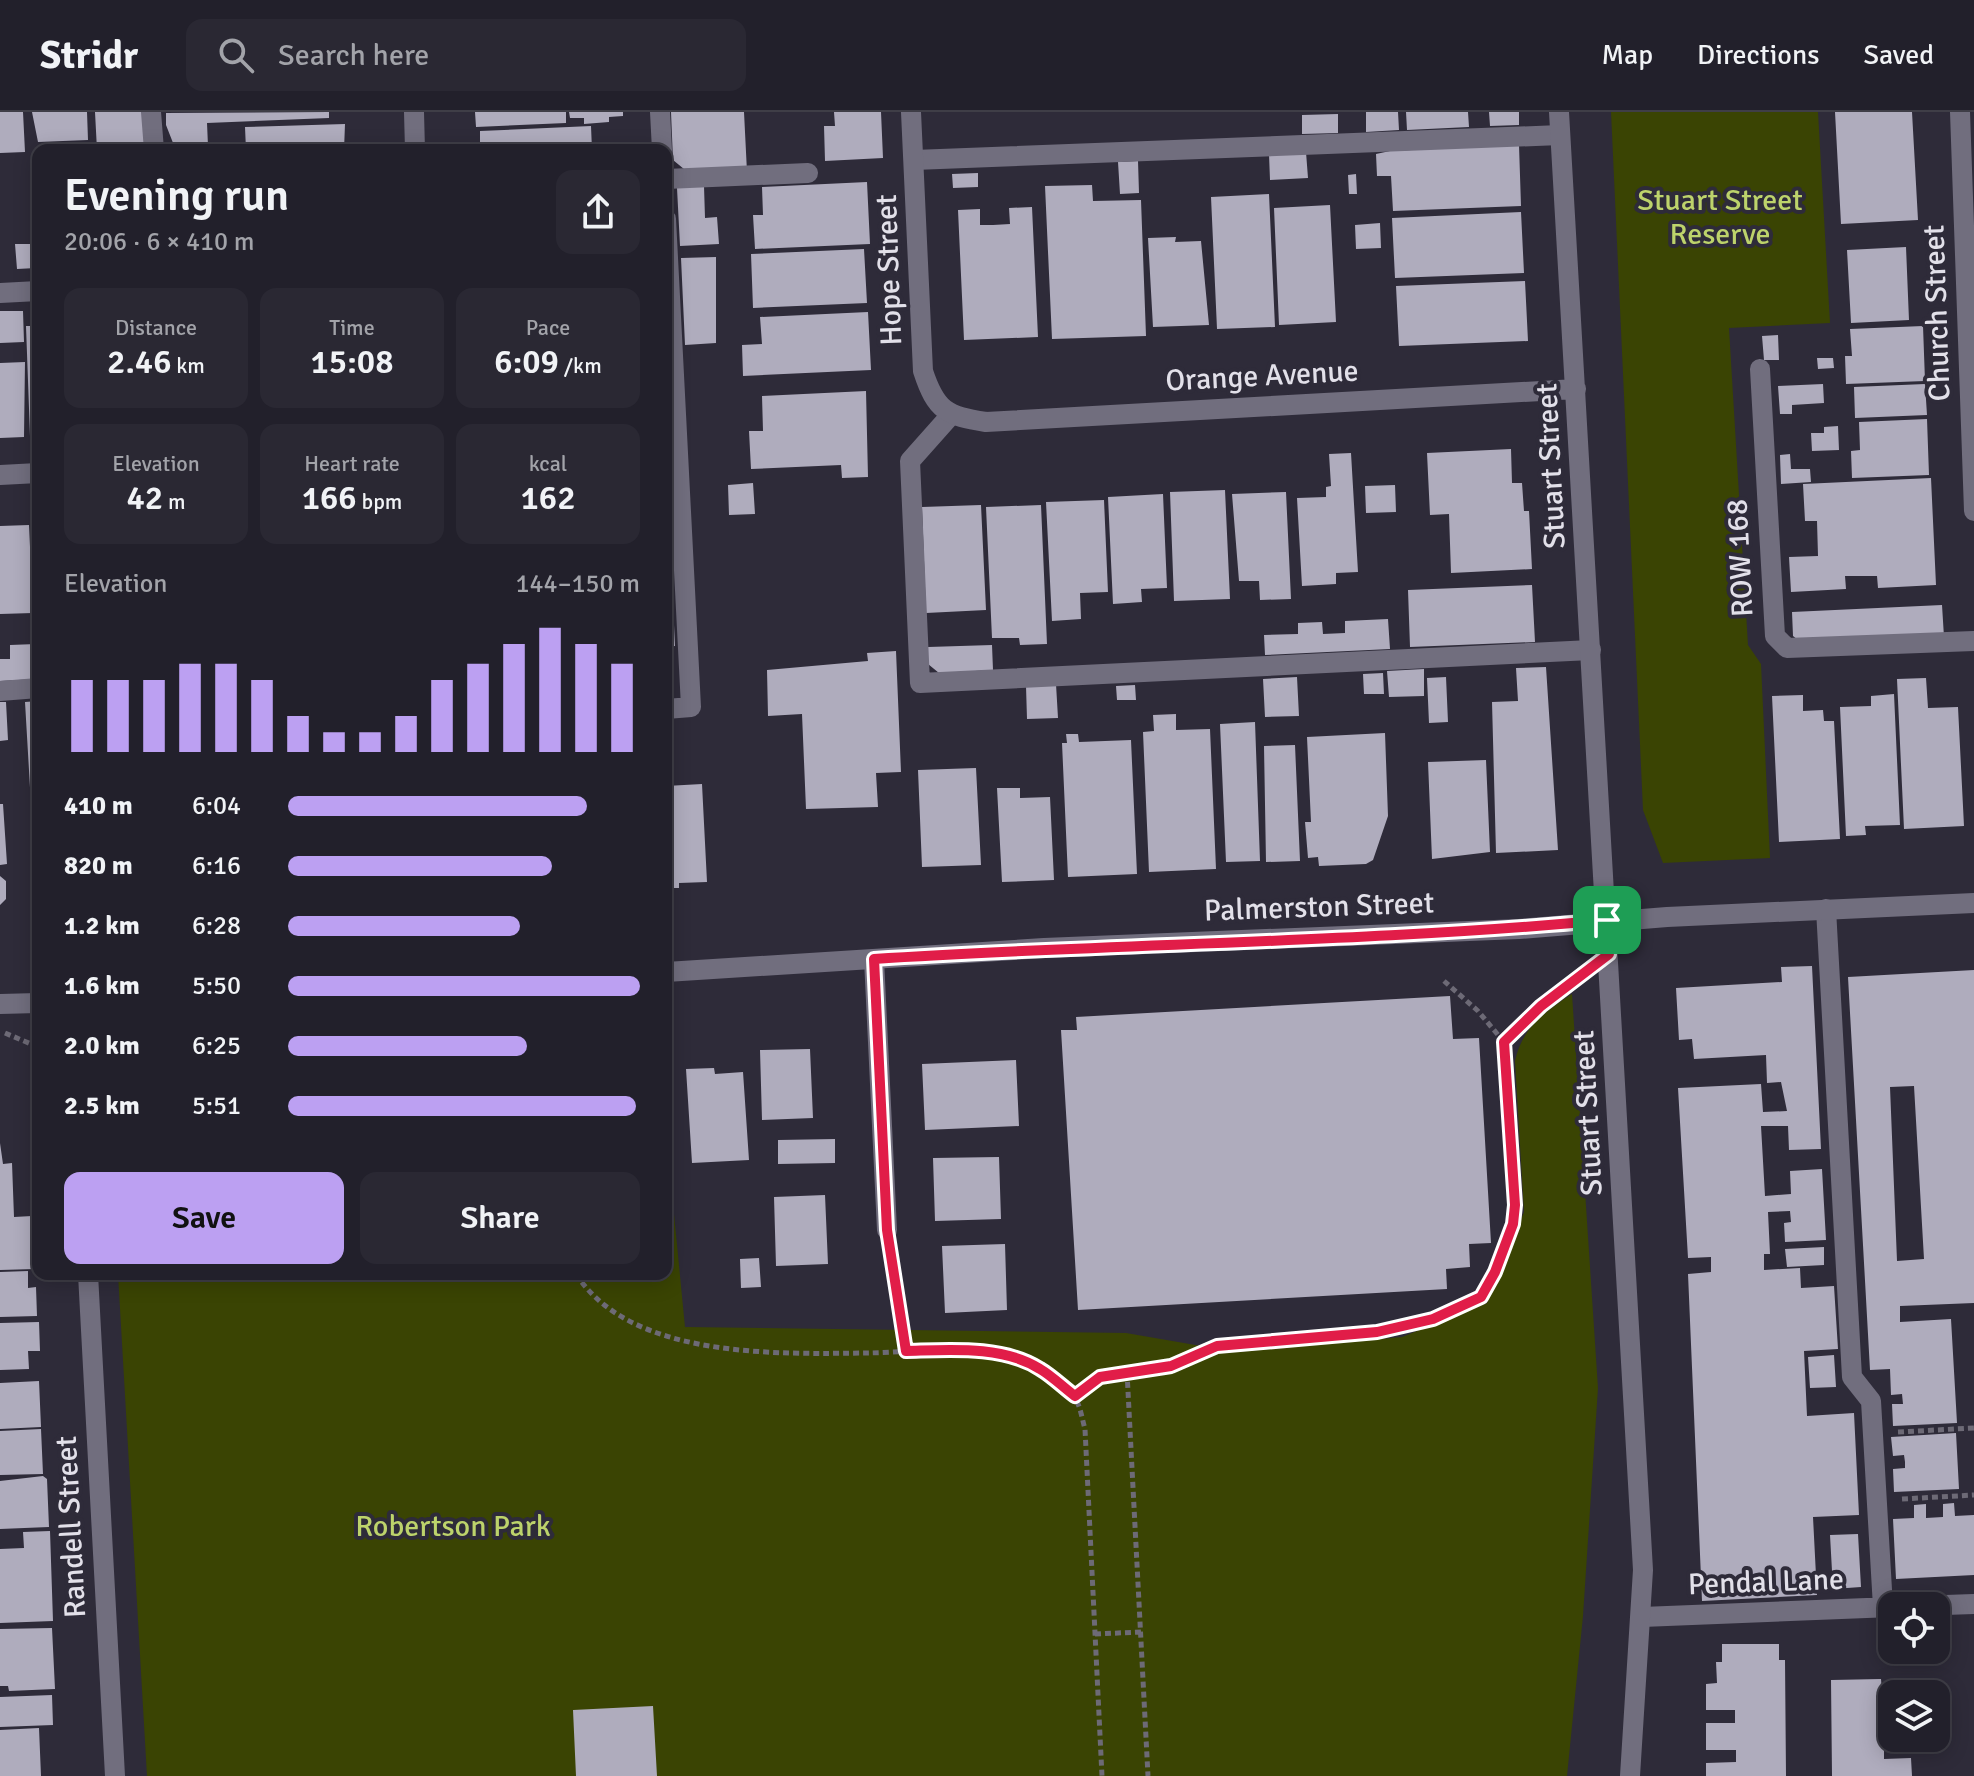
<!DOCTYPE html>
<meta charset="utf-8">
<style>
:root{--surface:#22202b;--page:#2a2833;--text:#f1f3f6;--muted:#a2a3a9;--line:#3f3e47;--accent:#bca0f2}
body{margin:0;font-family:Signika,sans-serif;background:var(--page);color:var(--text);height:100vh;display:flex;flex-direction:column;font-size:30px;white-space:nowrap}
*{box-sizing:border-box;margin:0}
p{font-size:26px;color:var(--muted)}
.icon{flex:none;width:44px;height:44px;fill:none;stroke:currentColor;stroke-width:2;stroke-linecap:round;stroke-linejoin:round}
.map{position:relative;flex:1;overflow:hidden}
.drawer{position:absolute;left:32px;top:32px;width:640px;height:1136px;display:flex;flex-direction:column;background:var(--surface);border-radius:16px;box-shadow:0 4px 20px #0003,0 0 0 2px var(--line)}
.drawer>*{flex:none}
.controls{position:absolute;left:1878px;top:1480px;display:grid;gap:16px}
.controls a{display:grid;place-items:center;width:72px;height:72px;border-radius:16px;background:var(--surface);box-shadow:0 4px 20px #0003,0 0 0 2px var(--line);font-size:40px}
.pin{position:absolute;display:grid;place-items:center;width:68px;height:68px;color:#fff;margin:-34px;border-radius:16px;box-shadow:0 4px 12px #0006}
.round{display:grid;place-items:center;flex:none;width:84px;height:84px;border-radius:16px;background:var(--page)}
.overview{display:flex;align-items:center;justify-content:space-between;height:136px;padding:0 32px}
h1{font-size:44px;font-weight:600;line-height:60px}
.metrics{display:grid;grid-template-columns:repeat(3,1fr);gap:12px;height:136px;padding:8px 32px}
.metrics div{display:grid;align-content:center;border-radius:16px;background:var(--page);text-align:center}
.metrics b{font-size:34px;font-weight:600}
.metrics small{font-size:22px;font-weight:400}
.metrics p{font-size:22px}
.chart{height:224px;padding:16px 32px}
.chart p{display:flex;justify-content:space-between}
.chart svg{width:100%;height:144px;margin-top:8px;stroke:var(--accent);stroke-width:6}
.action{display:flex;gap:16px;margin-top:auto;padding:16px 32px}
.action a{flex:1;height:92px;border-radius:16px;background:var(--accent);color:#111;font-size:32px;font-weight:600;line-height:92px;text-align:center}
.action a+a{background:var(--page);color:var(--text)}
ul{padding:0 32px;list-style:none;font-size:26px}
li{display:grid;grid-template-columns:128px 96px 1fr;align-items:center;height:60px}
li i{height:20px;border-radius:10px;background:var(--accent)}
header{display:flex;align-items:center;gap:48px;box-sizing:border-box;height:112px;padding:0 40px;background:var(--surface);border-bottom:2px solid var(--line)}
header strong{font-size:38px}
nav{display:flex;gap:44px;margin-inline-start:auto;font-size:28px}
.search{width:560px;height:72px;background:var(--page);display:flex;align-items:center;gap:20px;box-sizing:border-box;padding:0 28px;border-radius:16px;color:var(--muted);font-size:30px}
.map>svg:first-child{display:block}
.green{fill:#3a4403}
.building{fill:#afacbd;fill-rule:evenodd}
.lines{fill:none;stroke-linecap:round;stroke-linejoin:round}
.path{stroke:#6d6a76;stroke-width:5;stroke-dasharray:6 4;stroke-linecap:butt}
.lane{stroke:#716e7e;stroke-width:20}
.street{stroke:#716e7e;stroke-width:20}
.route-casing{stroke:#fff;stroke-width:16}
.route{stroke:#e11d48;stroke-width:10}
.labels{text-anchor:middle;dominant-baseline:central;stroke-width:8;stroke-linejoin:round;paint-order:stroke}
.park-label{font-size:30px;fill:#bdd36b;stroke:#2e2b39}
.street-label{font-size:30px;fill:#e2e0e9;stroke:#2e2b39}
</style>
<header>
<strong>Stridr</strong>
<div class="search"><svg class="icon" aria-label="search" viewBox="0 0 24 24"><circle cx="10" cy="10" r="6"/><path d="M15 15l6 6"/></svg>Search here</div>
<nav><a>Map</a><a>Directions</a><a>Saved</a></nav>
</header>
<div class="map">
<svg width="1974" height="1664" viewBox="0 0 1974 1664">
<rect width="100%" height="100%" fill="#2e2b39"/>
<path class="green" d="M1611 0H1818L1830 211 1729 216 1748 533 1761 552 1770 746 1663 751 1643 698Z
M1572 882 1598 1276 1583 1504 1567 1664H147L118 1162H666V1020L685 1215 1126 1221 1236 1240 1402 1225 1487 1191 1524 1100 1515 949C1522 916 1544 900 1572 882Z"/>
<path class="building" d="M0 0H23L25 40 0 41Z
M32 0H87L88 28 38 30Z
M95 0H148L149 29 143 38H97Z
M329 0V6L207 11 208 34 175 36 166 13V1Z
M475 0H566V11L476 15Z
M569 0H623V4L609 5V10L584 12V6H570Z
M671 0H744L747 60 690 62 673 48Z
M834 0H881L883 46 825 49 824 14H835Z
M1366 0H1398L1399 18 1366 20Z
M1406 0H1468L1469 15 1407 18Z
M1489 0H1519V13L1490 14Z
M1835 0H1912L1918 108 1841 112Z
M1338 2V21L1302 22V3Z
M345 12 344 38H246L245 15Z
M591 14 592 38H480V19Z
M86 32V38H61V33Z
M1519 33 1521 94 1393 99 1391 64H1377L1376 42 1390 39Z
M1306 40 1308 66 1270 68 1269 42Z
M1138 49 1139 81 1120 82 1118 50Z
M978 61V75L953 76 952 62Z
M1356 62 1357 82H1349L1348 63Z
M867 70 870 132 755 137 753 103H763L762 75Z
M1092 73 1093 89 1141 88 1146 224 1052 227 1045 74Z
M704 74 705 106 717 105 719 132 680 134 677 76Z
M1269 82 1275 215 1217 217 1211 85Z
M1330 93 1336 210 1279 213 1274 96Z
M1032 95 1038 225 964 228 958 98 980 97V113H993L1010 112 1009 96Z
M1521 100 1524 161 1395 166 1392 106Z
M1380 111 1381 136 1356 137 1355 113Z
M1176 125 1175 130 1201 129 1209 213 1153 215 1148 126Z
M15 132H35L36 156 17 157Z
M1906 135 1909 208 1851 211 1847 138Z
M864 137 867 191 753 196 751 142Z
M716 145V231L685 233 681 146Z
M1525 169 1528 229 1399 234 1396 174Z
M0 199H23L24 230 0 231Z
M868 200 871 258 743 264 742 233 762 232 760 205Z
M26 214H38V323L30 324Z
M1923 214 1925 269 1846 272 1845 244H1852L1850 217Z
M1778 223 1779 248H1764L1762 224Z
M1817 246H1833L1834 256 1818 257Z
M25 250 24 325 0 326V251Z
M1823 272 1824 291 1792 293V302H1780L1778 274Z
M1925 272 1927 303 1855 306 1854 275Z
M866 279 868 365 842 366 841 353 751 357 749 319H763L762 284Z
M1927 307 1929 363 1852 366 1851 339 1860 338 1859 310Z
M1838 314 1839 338 1812 339 1811 321H1824V315Z
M1511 337 1512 371H1522L1524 399H1529L1532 457 1451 461 1449 402 1430 403 1427 341Z
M1351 341 1358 460 1336 461V472L1302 474 1297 386 1326 385V375L1331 374 1329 342Z
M1790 342 1791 357H1810L1811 370 1781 372 1780 343Z
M1931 366 1936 473 1878 476 1877 464H1845L1846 477 1791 480 1789 445 1818 444 1817 409H1805L1803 372Z
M753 371 755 402 729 403 728 373Z
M1395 373 1396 400 1366 401 1365 374Z
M1225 378 1230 487 1174 489 1170 380Z
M1286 380 1291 487 1260 488 1259 469H1239L1232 382Z
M666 381H674L677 433H670L671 449H666Z
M1163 382 1167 476 1141 477 1142 490 1113 492 1108 385Z
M1104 388 1108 480 1080 481 1081 507 1052 509 1046 390Z
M981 393 986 498 926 501 922 395Z
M1041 393 1047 532 1020 533 1019 526H992L986 395Z
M29 413 33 501 0 502V414Z
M1532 473 1535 530 1410 535 1408 478Z
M1942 493 1944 525 1803 532 1793 524 1792 500Z
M1388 507 1390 537 1265 543 1264 523 1298 522V511L1322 510 1323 522 1345 521V509Z
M666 513H674L675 534 666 535Z
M36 532 37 567 0 569V547H10V533Z
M992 533 993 558 939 561 928 552V535Z
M896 539 901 660 876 661 878 695 806 697 802 602 768 604 767 558 868 549 867 541Z
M1546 555 1558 738 1496 741 1492 590 1518 589 1516 556Z
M1424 557V584L1389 585 1387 559Z
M1383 561 1384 582H1364L1363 562Z
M1297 565 1299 604 1265 605 1263 567Z
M1446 565 1448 610 1429 611 1427 566Z
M1926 566 1928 596 1958 595 1964 714 1904 717 1897 567Z
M1056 572 1058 606 1027 607 1026 574Z
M1135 573 1136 588H1117L1116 574Z
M1894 582 1900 713 1865 714 1866 723 1846 724 1840 595 1871 594V584Z
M1803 583V599L1823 598 1824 609H1834L1840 727 1779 730 1772 584Z
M38 589V778H36L25 590Z
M0 590H6L8 628 0 629Z
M1176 602V618L1210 617 1216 757 1149 760 1143 620 1154 619 1153 603Z
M1255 610 1260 749 1226 750 1220 612Z
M1385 621 1388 704 1373 748 1366 752 1319 754 1318 745 1308 746 1305 710H1311L1307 625Z
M1066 622H1078L1079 630 1131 628 1137 762 1068 765 1062 631H1067Z
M1295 633 1300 749 1266 750 1264 634Z
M1486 648 1490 740 1432 747 1428 650Z
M976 656 981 753 922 755 918 658Z
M702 672 707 770 679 771V776H666V674Z
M997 676H1020V686L1050 685 1054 768 1002 770Z
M0 692H3L7 752 0 753Z
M0 764 6 769V787L0 793Z
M1812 854 1821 1037 1789 1038 1788 1014H1761L1765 1084 1791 1082 1790 1059 1822 1057 1826 1128 1785 1130 1784 1111 1791 1110 1790 1099 1768 1100 1770 1142H1764V1158L1800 1156 1801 1176 1834 1174 1838 1237 1804 1239 1807 1304 1854 1301 1859 1403 1813 1405 1817 1483 1702 1489 1688 1162 1711 1160V1145L1688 1146 1678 976 1761 972 1763 1000 1787 999 1781 970 1767 971 1766 943 1694 947 1692 927 1679 928 1676 876 1782 870 1781 855Z
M1974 858V1191L1900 1194V1210L1951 1207 1957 1311 1893 1314 1892 1292H1903L1902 1282 1891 1283 1890 1257 1870 1258 1848 865ZM1914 974 1924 1147 1897 1149 1890 975Z
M1450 884 1453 927 1479 926 1491 1131 1469 1132 1470 1155 1446 1157 1447 1177 1078 1198 1061 918H1077L1076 905Z
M810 937 813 1006 762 1008 760 938Z
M1016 948 1019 1014 925 1018 922 952Z
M714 956 715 962 743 960 749 1048 692 1051 686 957Z
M835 1027V1051L778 1052V1028Z
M0 1031 3 1052 12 1051 14 1105 32 1104 35 1157 0 1158Z
M999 1045 1001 1107 935 1109 933 1046Z
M825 1083 828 1152 776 1154 774 1085Z
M1005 1132 1007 1198 945 1201 942 1134Z
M1824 1135V1153L1787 1155 1785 1137Z
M759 1146 761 1175 741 1176 740 1147Z
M28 1159V1176L36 1175 37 1204 0 1205V1160Z
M39 1210 40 1239H28L29 1257 0 1258V1211Z
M1834 1243 1836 1275 1810 1276 1808 1245Z
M39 1269 41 1315 0 1317V1271Z
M41 1317 43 1362 0 1363V1319Z
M1956 1321 1959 1377 1894 1380 1893 1357 1905 1356V1350L1904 1343 1893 1344 1891 1325Z
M43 1364 47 1367 49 1415 0 1417V1369Z
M1954 1391 1955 1404 1974 1403V1463L1896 1467 1893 1407 1914 1406V1393L1926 1392V1406L1943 1405V1392Z
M50 1419 53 1509 0 1511V1437L24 1436 23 1420Z
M1858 1422 1861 1475 1833 1477 1830 1423Z
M52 1516 55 1577 9 1579 8 1574H0V1517Z
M1722 1532H1779V1548H1785L1786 1664H1706V1651L1736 1650V1638H1706V1611H1735V1598H1706V1572L1717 1571 1716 1550H1722Z
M1881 1567 1882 1580 1892 1579V1626H1912L1913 1632 1884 1633V1647L1911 1646 1912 1664H1832L1831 1568Z
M52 1583 53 1613 0 1615V1585Z
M653 1594 657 1664H576L573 1598Z
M39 1616 41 1664H0V1618Z"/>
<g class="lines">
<path class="path" d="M1444 869 1478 899 1504 930
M5 921 38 935
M890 1145 906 1239
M576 1162C631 1247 776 1242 867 1241 933 1240 1025 1223 1073 1283 1080 1291 1082 1307 1085 1317L1102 1664
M1127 1260 1148 1664
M1075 1284 1100 1265 1171 1254 1217 1234 1377 1220 1433 1207 1481 1185 1495 1160 1513 1112 1515 1093 1513 1028 1504 930 1541 894 1583 862
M1898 1320 1974 1316
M1902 1387 1974 1383
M1095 1522 1141 1520"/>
<path class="lane" d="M151 0 154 38
M660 0 662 38
M1960 0 1974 399
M914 48 1560 23
M666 67 808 61
M666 107 691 595 666 597
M0 181 38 179
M1760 257 1775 524 1787 536 1974 529
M950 304 910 349 920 571 1591 538
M0 579 38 576
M1826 797 1852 1265 1871 1289 1883 1495
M874 847 887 1118
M1916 1494 1974 1492
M1642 1505 1892 1495"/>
<path class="street" d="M414 0 415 38
M911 0 923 259C936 299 947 304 986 310L1576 277
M1559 0 1643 1458 1630 1664
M0 363 38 361
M666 860 1044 836 1519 817 1667 805 1974 791
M0 892 38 891
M88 1162 115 1664"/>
</g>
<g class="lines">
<g class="route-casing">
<path id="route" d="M1607 808 1609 842 1541 894 1504 930 1515 1093 1513 1112 1495 1160 1481 1185 1433 1207 1377 1220 1217 1234 1171 1254 1100 1265 1075 1284C1063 1275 1052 1264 1040 1257 1003 1233 948 1238 906 1239L887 1118 874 847C1118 831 1363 831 1607 808Z"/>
</g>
<use href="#route" class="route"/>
</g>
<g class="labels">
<g class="park-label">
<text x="1720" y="88">Stuart Street<tspan x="1720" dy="34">Reserve</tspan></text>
<text x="453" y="1414">Robertson Park</text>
</g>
<g class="street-label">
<text transform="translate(889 158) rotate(-92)">Hope Street</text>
<text transform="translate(1937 201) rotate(-92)">Church Street</text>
<text transform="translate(1262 264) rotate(-3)">Orange Avenue</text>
<text transform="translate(1551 354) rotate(-93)">Stuart Street</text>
<text transform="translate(1740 446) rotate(-93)">ROW 168</text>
<text transform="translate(1319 795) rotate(-2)">Palmerston Street</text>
<text transform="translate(1588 1001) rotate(-93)">Stuart Street</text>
<text transform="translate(71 1415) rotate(-93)">Randell Street</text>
<text transform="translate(1766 1470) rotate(-2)">Pendal Lane</text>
</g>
</g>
</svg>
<div class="controls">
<a><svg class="icon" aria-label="locate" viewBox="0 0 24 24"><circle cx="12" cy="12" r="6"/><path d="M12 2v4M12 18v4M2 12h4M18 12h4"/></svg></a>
<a><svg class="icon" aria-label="layers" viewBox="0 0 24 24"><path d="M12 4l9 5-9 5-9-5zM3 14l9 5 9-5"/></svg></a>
</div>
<div class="pin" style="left:1607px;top:808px;background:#1e9e55"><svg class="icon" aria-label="arrive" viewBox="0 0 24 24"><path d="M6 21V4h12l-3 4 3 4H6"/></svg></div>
<section class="drawer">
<div class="overview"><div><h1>Evening run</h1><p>20:06 · 6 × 410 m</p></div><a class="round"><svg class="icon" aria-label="share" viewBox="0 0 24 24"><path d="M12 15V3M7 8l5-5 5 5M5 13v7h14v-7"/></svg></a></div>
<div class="metrics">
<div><p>Distance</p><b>2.46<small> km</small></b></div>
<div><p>Time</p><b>15:08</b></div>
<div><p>Pace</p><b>6:09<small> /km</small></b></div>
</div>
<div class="metrics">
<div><p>Elevation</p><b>42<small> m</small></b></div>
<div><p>Heart rate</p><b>166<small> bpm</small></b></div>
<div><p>kcal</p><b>162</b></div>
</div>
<div class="chart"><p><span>Elevation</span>144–150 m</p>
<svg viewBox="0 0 160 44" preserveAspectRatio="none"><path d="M5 44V22M15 44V22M25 44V22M35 44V17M45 44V17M55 44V22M65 44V33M75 44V38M85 44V38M95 44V33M105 44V22M115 44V17M125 44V11M135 44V6M145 44V11M155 44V17"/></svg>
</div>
<ul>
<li><b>410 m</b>6:04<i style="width:85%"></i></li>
<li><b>820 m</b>6:16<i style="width:75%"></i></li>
<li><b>1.2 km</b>6:28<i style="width:66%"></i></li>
<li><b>1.6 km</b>5:50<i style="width:100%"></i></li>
<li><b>2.0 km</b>6:25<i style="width:68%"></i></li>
<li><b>2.5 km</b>5:51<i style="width:99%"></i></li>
</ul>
<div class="action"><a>Save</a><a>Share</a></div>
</section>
</div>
